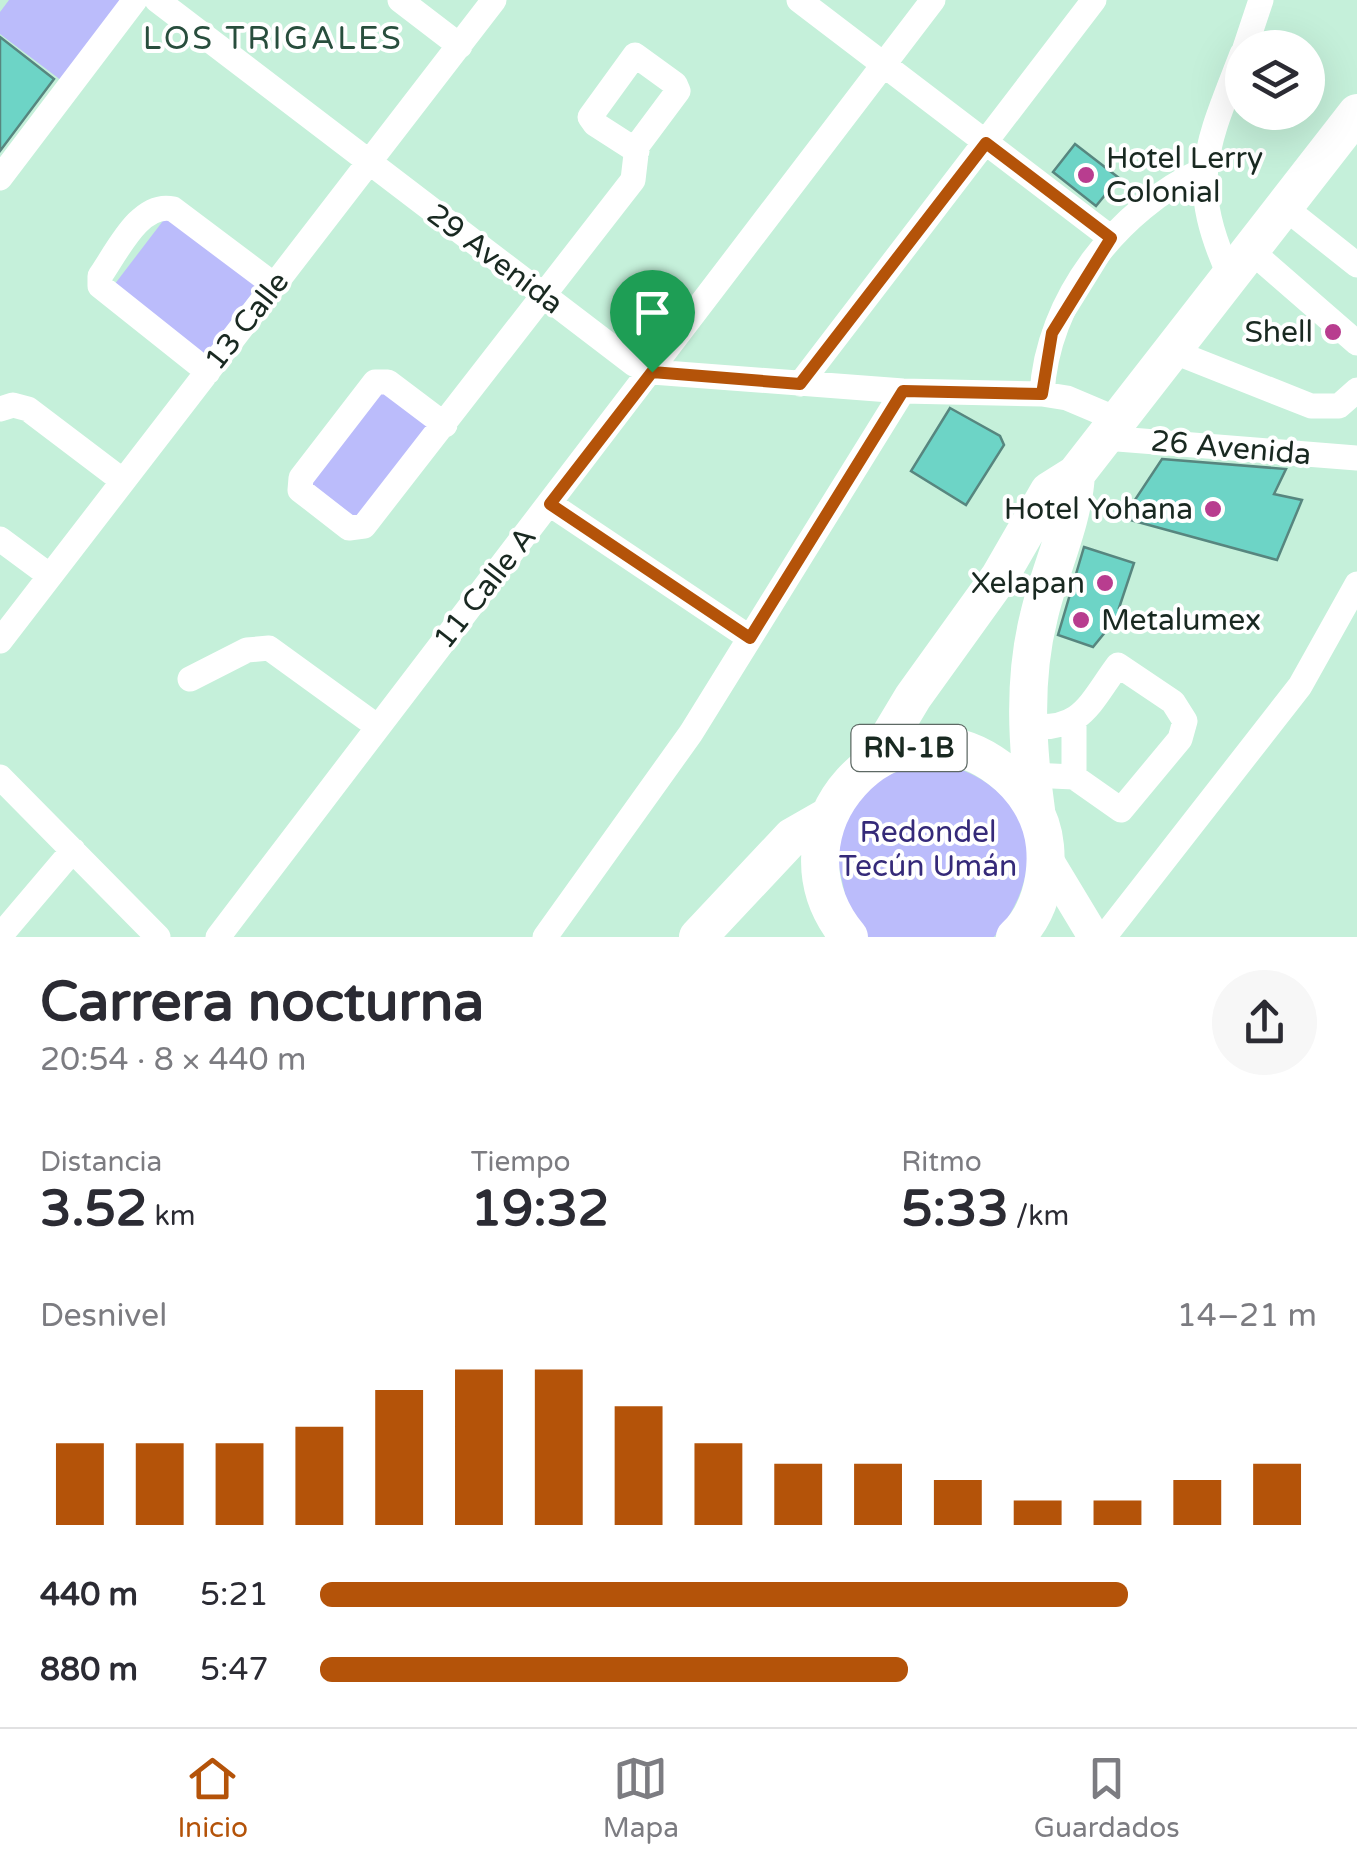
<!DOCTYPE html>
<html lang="es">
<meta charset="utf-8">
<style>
:root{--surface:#fff;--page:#f7f7f7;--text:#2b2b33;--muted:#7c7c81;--line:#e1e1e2;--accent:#b45309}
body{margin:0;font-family:"Varela Round",sans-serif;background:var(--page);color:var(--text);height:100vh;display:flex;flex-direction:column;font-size:38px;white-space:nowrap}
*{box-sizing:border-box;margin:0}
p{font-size:32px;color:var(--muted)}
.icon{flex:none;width:55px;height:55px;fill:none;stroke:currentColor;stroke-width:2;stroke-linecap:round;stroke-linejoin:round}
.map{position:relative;height:937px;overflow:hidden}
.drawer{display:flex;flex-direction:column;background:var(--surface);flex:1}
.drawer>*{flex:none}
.buttons{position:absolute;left:1225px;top:30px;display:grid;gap:20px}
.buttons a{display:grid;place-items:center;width:100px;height:100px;border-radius:50%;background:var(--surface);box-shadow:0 10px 40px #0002;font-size:50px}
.pin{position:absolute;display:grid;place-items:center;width:85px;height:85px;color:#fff;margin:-102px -42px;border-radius:50% 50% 50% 0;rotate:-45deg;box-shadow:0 0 10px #0007}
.pin .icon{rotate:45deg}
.round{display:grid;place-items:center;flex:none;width:105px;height:105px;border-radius:52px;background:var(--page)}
.head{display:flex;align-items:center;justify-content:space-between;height:170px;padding:0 40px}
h1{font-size:55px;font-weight:800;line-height:75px}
.stats{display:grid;grid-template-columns:repeat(3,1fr);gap:15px;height:170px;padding:10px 40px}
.stats div{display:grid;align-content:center}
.stats b{font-size:50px;font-weight:800}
.stats small{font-size:28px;font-weight:400}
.stats p{font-size:28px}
.chart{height:280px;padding:20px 40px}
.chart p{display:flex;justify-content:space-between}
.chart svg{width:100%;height:180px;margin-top:10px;stroke:var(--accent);stroke-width:6}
ul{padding:0 40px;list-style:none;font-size:32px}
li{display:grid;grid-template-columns:160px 120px 1fr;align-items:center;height:75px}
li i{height:25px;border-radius:12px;background:var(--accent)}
.menu{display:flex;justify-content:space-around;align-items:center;height:140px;border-top:2px solid var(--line);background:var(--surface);font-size:28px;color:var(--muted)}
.menu a{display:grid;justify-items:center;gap:5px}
.menu .current{color:var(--accent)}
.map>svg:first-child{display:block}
.green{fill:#bbbcfb}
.building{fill:#6dd4c6;stroke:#57867f;stroke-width:2.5}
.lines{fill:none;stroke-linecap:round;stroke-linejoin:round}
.minor{stroke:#fff;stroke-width:25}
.major{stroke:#fff;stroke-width:32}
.highway{stroke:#fff;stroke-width:38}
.route-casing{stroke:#fff;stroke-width:20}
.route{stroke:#b45309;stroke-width:12}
.poi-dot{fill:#b83d8f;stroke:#fff;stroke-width:4}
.labels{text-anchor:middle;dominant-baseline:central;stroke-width:8;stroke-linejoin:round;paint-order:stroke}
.shield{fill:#fff;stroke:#5e6964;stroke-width:2.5}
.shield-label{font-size:28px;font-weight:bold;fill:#192921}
.poi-label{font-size:30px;fill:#192921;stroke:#fff;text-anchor:end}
.street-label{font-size:30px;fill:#192921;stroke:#fff}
.park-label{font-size:30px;fill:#352a79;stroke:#fff}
.neighbourhood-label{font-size:32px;letter-spacing:2.5px;fill:#284e3d;stroke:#fff}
</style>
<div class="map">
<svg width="1357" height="937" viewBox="0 0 1357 937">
<rect width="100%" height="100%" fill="#c5f0da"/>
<path class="green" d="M9 0H119L125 5 66 84 0 34V12Z
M169 213 261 282 202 359 111 289Z
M381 385 433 424 360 521 308 482Z
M932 761C1029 781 1056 862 994 937H865L852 926 832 836 868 781Z"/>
<path class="building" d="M0 37 54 79 0 151Z
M1075 144 1119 178 1096 206 1053 172Z
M950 408 1000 436 1004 445 966 505 911 471Z
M1162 459 1286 469 1274 494 1302 500 1277 560 1123 518Z
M1084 547 1134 563 1119 608 1124 609 1093 647 1058 635Z"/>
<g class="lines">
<path class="minor" d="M157 0 634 364 652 372 903 391 1042 394 1067 398 1119 420
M400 0 460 46
M799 0 1111 238
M1245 48 1261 0
M0 178 135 0
M1284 207 1357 265
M1250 250 1357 343
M1230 276C1186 181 1207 145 1242 54
M1172 351 1311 406H1339L1357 390
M208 372 100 286V276C117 252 140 201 173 209L274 285
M800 384 1094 0
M1042 394C1047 299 1118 209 1203 170
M0 409 13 405 28 409 123 481
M445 425 388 382H375L301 478 300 490 349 528 364 526 633 180 637 146 678 91 675 84 635 55 590 117 595 124 637 151
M1105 438 1357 458
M550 504 750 638
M0 539 50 576
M0 641 494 0
M190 679 247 650 269 648 378 727
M1074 722V777
M1028 726C1082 732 1089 704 1118 665L1173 702 1185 721 1180 739 1121 810 1074 777 1031 775
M0 777 158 937
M0 936 73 850
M218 937 933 0
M545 937 691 733 903 391
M1104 937 1300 686 1357 584"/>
<path class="major" d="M1047 859 1094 937"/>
<path class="highway" d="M874 762 913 697 1000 576 1049 491 1076 474 1357 113
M1036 810C1027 746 1023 679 1039 616 1050 568 1073 524 1076 474
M698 937 792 837 827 817
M849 937C761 831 892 687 1000 769 1024 787 1042 815 1045 846 1048 878 1039 915 1015 937"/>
</g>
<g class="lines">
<g class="route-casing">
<path id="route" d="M986 143 1111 238 1052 333 1042 394 903 391 750 638 550 504 652 372 800 384Z"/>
</g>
<use href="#route" class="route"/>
</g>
<g class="poi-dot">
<circle cx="1086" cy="175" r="10"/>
<circle cx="1333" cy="332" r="10"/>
<circle cx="1213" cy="509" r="10"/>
<circle cx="1105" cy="583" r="10"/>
<circle cx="1081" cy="620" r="10"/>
</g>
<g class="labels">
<rect class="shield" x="851.5" y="725" width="115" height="46" rx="8"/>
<g class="shield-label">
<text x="909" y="748">RN-1B</text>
</g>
<g class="poi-label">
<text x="1106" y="158" text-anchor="start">Hotel Lerry<tspan x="1106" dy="34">Colonial</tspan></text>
<text x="1313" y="332">Shell</text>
<text x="1193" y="509">Hotel Yohana</text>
<text x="1085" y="583">Xelapan</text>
<text x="1101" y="620" text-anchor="start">Metalumex</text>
</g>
<g class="street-label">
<text transform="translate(495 259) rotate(37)">29 Avenida</text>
<text transform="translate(247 321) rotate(-52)">13 Calle</text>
<text transform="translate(1231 448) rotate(5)">26 Avenida</text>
<text transform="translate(485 588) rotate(-52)">11 Calle A</text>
</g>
<g class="park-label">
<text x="928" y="832">Redondel<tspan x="928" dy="34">Tecún Umán</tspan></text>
</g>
<g class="neighbourhood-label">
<text x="273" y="39">LOS TRIGALES</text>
</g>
</g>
</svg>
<div class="buttons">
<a><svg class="icon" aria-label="layers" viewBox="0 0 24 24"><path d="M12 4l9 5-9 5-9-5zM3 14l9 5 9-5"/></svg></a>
</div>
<div class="pin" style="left:652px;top:372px;background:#1e9e55"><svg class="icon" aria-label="arrive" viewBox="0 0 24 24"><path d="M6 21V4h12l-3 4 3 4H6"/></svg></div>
</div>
<section class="drawer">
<div class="head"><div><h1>Carrera nocturna</h1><p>20:54 · 8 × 440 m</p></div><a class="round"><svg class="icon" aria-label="share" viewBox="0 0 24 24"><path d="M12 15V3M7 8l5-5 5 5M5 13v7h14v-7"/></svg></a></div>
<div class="stats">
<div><p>Distancia</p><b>3.52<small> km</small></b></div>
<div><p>Tiempo</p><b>19:32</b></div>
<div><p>Ritmo</p><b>5:33<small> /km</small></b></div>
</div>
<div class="chart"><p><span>Desnivel</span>14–21 m</p>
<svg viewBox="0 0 160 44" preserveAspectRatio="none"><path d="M5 44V24M15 44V24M25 44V24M35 44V20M45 44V11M55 44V6M65 44V6M75 44V15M85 44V24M95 44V29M105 44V29M115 44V33M125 44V38M135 44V38M145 44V33M155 44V29"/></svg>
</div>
<ul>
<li><b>440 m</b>5:21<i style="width:81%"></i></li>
<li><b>880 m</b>5:47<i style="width:59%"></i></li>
</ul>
</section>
<nav class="menu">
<a class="current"><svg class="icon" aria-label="home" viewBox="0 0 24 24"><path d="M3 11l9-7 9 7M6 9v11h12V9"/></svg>Inicio</a>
<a><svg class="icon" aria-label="map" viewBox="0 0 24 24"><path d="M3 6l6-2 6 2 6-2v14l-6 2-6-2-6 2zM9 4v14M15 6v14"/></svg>Mapa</a>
<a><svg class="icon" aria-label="saved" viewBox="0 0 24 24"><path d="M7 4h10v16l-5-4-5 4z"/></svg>Guardados</a>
</nav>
